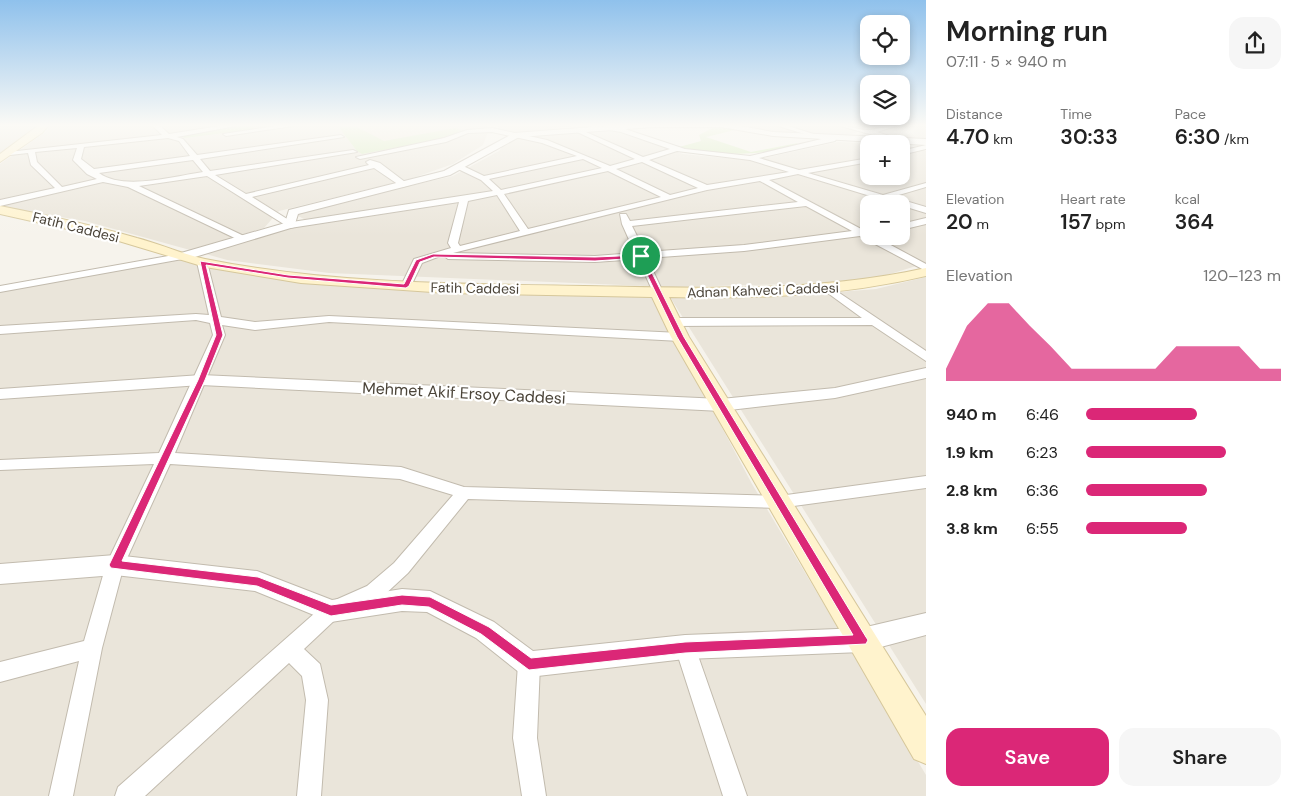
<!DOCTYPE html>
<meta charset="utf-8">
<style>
:root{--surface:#fff;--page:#f6f6f6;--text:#222;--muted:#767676;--accent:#db2777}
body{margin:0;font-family:"DM Sans",sans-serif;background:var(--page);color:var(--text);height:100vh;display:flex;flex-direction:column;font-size:19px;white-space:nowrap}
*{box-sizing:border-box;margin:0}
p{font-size:16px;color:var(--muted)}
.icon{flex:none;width:28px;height:28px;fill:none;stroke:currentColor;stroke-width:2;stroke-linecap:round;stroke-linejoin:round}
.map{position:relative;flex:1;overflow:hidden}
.drawer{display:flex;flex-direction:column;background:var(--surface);width:375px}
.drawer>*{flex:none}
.tools{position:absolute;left:860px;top:15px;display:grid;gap:10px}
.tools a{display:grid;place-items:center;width:50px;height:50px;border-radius:10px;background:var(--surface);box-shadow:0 2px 8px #0003;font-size:25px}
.pin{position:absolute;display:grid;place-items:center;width:42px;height:42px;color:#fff;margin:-21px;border:2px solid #fff;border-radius:50%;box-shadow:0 1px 5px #0007}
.round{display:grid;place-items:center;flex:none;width:52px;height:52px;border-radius:15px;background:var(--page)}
.summary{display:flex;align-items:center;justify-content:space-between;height:85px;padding:0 20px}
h1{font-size:28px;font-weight:600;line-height:38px}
.metrics{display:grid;grid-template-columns:repeat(3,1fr);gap:8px;height:85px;padding:5px 20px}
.metrics div{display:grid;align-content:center}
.metrics b{font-size:21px;font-weight:600}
.metrics small{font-size:14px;font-weight:400}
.metrics p{font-size:14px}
.chart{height:140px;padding:10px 20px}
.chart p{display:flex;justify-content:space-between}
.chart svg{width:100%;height:90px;margin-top:5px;fill:var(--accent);opacity:.7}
.primary-button{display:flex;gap:10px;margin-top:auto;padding:10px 20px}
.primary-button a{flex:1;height:58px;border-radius:15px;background:var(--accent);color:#fff;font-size:20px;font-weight:600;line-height:58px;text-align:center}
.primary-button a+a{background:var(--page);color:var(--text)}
ul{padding:0 20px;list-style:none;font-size:16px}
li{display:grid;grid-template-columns:80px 60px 1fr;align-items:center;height:38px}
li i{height:12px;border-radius:6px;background:var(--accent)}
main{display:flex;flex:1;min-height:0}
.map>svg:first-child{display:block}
.residential{fill:#eae5da;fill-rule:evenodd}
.education{fill:#efe8d6}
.green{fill:#d2eab5}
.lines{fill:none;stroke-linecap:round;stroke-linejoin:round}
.minor-casing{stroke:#c2bbae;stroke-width:2}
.tertiary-casing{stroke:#c2bbae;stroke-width:2}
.secondary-casing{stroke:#d6c79b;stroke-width:2}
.minor{fill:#fff;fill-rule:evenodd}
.tertiary{fill:#fff;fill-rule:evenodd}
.secondary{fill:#fff3cd;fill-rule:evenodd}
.route{fill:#db2777;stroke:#fff;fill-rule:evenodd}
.labels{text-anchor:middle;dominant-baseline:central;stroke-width:4.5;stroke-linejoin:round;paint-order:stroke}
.far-street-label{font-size:14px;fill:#4b4439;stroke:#fff}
.street-label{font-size:16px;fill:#4b4439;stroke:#fff}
</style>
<main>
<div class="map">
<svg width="926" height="796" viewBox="0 0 926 796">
<rect width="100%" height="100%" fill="#f6f3ec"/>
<path class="residential" d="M0 125H40L0 155Z
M50 125H487L488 132 483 145 453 164 410 179 279 211 264 228 190 250 85 221 0 207V164L47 131Z
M498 125H572L576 126 514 133 499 130Z
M743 125H926V140L901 139 867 130 842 136 784 134Z
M608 129 683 154 747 160 760 159 838 142 896 144H869V176H901V144L926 151V263L877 278 798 284 672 287 329 273 227 260 206 254 207 251 306 220 298 216 301 211 453 176 499 151 508 140 514 137ZM869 204H901V236H869Z
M179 259 197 265 287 279 403 290 652 296 752 484 926 775V796H0V291Z
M926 277V704L670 297 678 294 838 292 876 289Z"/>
<path class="education" d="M353 125H416L432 132 384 141Z"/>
<path class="green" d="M248 125 256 129 184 138 182 136Z
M337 125H353L384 141 455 128 461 130 452 137 362 154 357 151Z
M714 127 739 129 706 137 751 152 798 143C774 158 706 155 679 147L701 141 699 135Z"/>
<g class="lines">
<g class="minor-casing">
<path id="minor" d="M152 125H159L169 134 226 125H241L177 137 183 139 197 155 341 135 344 137 200 159 210 171 353 150 357 152 215 175 246 194 369 165 366 162 370 160 380 163 409 185 402 187 374 168 252 197 292 222 493 191 481 180 458 169 457 167 461 165 484 176 577 156 542 143 492 132 468 133 446 142 360 159 356 157 444 138 467 130 492 128 547 140 610 166 635 159 575 131V129H579L643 157 670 149 621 132 580 125 622 128 685 149 750 156 834 136 837 138 835 141 759 158 799 170 869 158V162L808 173 883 195 926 183V187L892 197 926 207V213L798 174 769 180 863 230 869 229V236H874L926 264V271L860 236 744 251 647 258 663 292 658 295 653 292 638 259 595 262 448 259 443 255 422 263 411 286 406 289 401 286 414 259 451 248 448 243 459 202 290 228 207 176 139 186 246 237 248 239 243 242 128 187 103 182 0 206V200L55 188 31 165 28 153 10 155 8 152 162 135ZM168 138 179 141 190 156 94 169 81 159 84 147ZM77 148 73 160 87 174 97 179 62 187 37 162 35 152ZM677 151 750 160 789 172 707 185 649 160ZM583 159 602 168 501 190 489 179ZM193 160 203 172C175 176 123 191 99 173ZM642 162 698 188 670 195 616 169ZM608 171 661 197 528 229 504 194ZM760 181 798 202 630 221 626 214H620L622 224 635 253 595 256 453 253 707 190ZM497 195 520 231 460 246 458 243 468 201ZM806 206 852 231 744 245 645 252 632 226Z
M282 125H300L226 136 223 134Z
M775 125H785L826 138 821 139Z
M837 125C848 125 860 131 870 130 880 129 889 125 899 125L877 132 905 141 902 143Z
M926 145V149L901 155V151Z
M926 218V224L901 230V224Z
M185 253 190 256 188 258 0 292V286Z
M202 259 207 262 221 317 255 322 329 316 680 333 686 337 680 341 329 322 255 330 222 325 225 335 175 453 401 467 464 487 779 496 926 476V488L779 508 468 499 408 573 381 598 338 617 304 649 320 664 328 700 321 796H297L306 700 302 676 289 663 145 796H115L118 787 324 605 367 586 394 563 453 495 400 479 170 464 124 565 102 648 73 796H49L79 661 0 682V662L84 641 106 565 154 464 0 470V460L159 453 213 335 210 323 196 320 0 334V326L196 314 209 315 197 262Z
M829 286 926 351V361L872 325 673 326 667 322 673 318H862L825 291 824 289Z
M685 638 692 640 695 647 747 796H723L675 647 678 640Z
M529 654 536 657 540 664 537 738 546 796H522L513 738 518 664 522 657Z"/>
</g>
<g class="tertiary-casing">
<path id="tertiary" d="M620 125H735L773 132 926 139V145L773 136 721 127H652L519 137 450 175 298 214 294 227 185 260 179 256 181 253 285 223 289 210 444 171 514 133Z
M926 368V378L835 398 721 411 201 385 0 399V389L201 375 721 399 835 388Z
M115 555 257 571 332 600 402 589 430 591 494 622 533 651 685 635 862 628 926 613V635L862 652 685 659 529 677 520 673 476 638 427 612 402 611 331 622 255 591 115 575 0 584V564Z"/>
</g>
<g class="secondary-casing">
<path id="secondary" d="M39 125H49L42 133 0 162V154Z
M0 206C46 215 92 225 137 238 160 244 182 254 205 259 330 284 458 284 584 286 699 288 813 293 926 268V276C841 296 756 299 669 297L689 337 926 716V764L914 759 671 337 652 297 447 293 301 283 205 267 112 239 0 214Z"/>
</g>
<use href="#minor" class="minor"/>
<use href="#tertiary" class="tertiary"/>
<use href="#secondary" class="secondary"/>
</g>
<linearGradient id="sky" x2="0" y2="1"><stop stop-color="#8fc1ec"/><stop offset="0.53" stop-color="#fbfaf6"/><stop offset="1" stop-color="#fbfaf6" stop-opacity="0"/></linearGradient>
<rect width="926" height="236" fill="url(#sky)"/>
<path class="route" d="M433 254 595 257 643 255 684 337 866 637 868 640 866 644 685 653 529 670 481 634 429 607 402 605 331 616 257 586 111 568 109 565 198 380 216 335 200 261 288 275 404 284 416 260ZM434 257 595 261 639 258 677 337 853 635 685 642 531 658 489 627 430 597 402 595 331 605 258 577 122 561 205 380 223 335 206 265 288 278 406 288 409 286 420 262Z"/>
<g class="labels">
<g class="far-street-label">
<text transform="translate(76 227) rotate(14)">Fatih Caddesi</text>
<text transform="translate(475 288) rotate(1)">Fatih Caddesi</text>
<text transform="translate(763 290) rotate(-2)">Adnan Kahveci Caddesi</text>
</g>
<g class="street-label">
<text transform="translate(464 393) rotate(3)">Mehmet Akif Ersoy Caddesi</text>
</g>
</g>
</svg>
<div class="tools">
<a><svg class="icon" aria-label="locate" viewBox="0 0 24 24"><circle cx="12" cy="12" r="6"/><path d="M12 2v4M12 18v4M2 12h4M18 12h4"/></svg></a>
<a><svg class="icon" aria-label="layers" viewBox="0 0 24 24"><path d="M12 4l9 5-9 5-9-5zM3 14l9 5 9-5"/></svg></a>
<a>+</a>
<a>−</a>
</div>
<div class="pin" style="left:641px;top:256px;background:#1e9e55"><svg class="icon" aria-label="arrive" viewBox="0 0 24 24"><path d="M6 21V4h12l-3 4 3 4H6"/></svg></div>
</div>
<section class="drawer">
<div class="summary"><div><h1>Morning run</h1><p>07:11 · 5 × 940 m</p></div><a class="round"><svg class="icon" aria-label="share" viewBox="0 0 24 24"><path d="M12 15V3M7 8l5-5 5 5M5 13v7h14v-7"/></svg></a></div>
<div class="metrics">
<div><p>Distance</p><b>4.70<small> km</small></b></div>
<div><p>Time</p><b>30:33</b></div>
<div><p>Pace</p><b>6:30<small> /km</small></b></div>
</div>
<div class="metrics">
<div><p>Elevation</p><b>20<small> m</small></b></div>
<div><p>Heart rate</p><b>157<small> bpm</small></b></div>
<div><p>kcal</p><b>364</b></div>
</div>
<div class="chart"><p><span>Elevation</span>120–123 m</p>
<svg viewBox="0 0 160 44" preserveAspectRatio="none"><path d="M0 44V38L10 17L20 6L30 6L40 17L50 27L60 38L70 38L80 38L90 38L100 38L110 27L120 27L130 27L140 27L150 38L160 38V44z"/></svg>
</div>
<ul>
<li><b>940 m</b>6:46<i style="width:57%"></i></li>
<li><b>1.9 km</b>6:23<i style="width:72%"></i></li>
<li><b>2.8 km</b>6:36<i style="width:62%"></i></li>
<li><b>3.8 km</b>6:55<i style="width:52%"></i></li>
</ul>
<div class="primary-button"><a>Save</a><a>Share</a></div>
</section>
</main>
